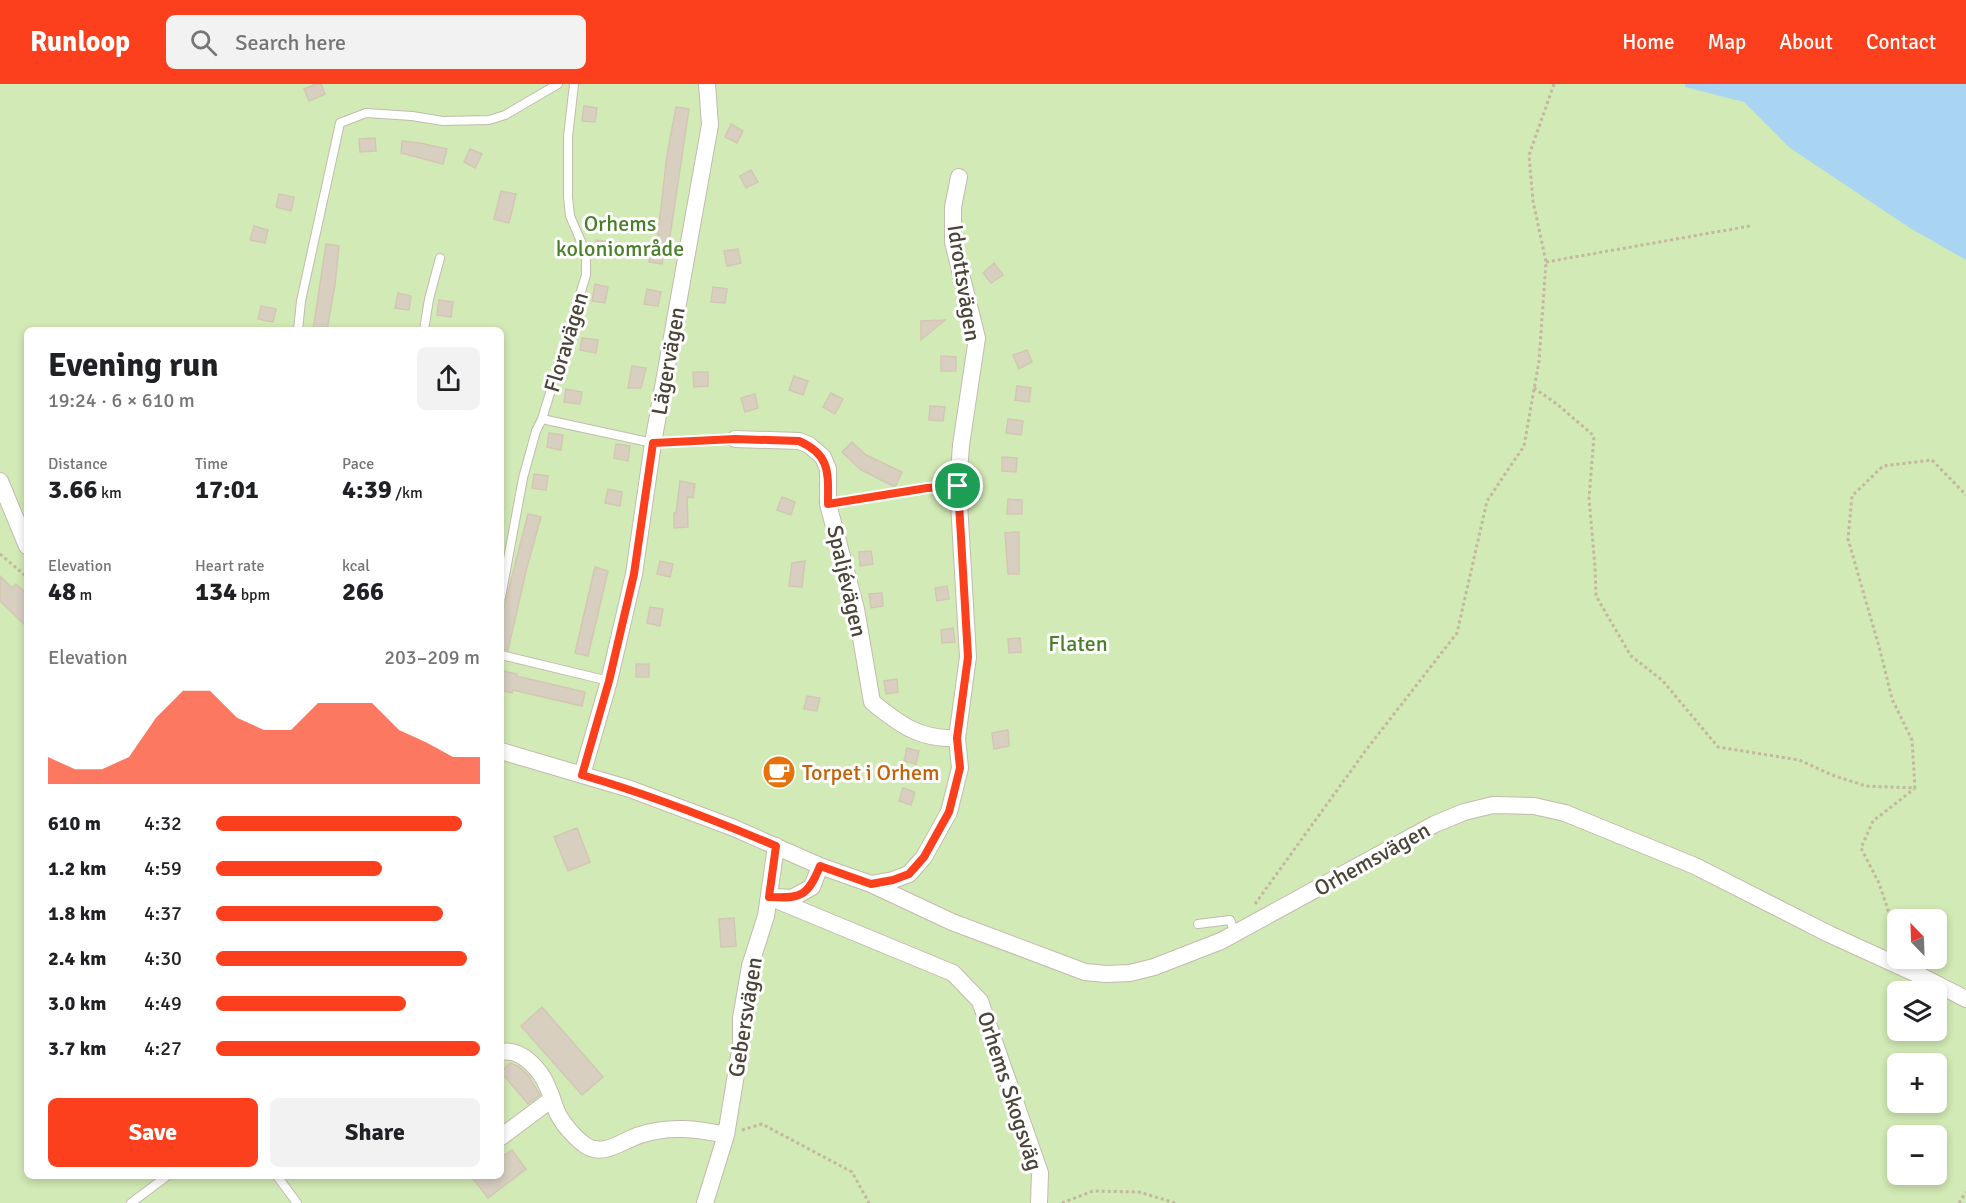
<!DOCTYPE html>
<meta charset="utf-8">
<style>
:root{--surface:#fff;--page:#f2f2f2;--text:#202124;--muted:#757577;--accent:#fc3f1d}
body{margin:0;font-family:Signika,sans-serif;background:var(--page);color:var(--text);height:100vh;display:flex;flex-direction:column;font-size:22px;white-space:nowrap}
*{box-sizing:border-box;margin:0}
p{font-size:20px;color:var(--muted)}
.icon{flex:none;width:33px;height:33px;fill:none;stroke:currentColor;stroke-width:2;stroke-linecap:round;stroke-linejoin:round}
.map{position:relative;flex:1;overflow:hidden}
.details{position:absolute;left:24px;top:243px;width:480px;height:852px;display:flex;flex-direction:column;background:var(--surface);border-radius:9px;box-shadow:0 3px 9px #0003}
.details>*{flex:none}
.needle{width:39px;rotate:337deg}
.controls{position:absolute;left:1887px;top:825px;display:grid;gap:12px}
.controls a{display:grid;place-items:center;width:60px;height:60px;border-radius:9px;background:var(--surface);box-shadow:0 3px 9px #0003;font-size:30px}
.pin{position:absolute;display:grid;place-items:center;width:51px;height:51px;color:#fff;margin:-26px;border:3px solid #fff;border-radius:50%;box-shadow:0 2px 6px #0007}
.round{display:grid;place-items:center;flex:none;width:63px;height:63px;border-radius:9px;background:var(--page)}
.overview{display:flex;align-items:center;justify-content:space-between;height:102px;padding:0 24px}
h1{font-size:33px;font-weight:700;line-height:45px}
.metrics{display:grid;grid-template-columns:repeat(3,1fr);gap:9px;height:102px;padding:6px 24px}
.metrics div{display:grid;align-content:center}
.metrics b{font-size:26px;font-weight:700}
.metrics small{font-size:16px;font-weight:400}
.metrics p{font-size:16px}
.chart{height:168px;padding:12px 24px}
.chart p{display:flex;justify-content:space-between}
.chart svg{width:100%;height:108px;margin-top:6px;fill:var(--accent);opacity:.7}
.button{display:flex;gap:12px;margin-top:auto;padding:12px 24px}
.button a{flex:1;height:69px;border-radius:9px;background:var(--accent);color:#fff;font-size:24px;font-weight:700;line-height:69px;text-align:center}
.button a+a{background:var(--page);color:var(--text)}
ul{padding:0 24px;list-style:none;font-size:20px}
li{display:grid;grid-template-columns:96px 72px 1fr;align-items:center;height:45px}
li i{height:15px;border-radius:8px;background:var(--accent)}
header{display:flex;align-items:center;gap:36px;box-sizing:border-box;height:84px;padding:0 30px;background:var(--accent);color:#fff}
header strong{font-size:28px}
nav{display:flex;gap:33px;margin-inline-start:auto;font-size:21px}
.search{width:420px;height:54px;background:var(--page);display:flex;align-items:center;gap:15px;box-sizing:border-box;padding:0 21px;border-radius:9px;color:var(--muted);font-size:22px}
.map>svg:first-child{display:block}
.green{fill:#d2eab5;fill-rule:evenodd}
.water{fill:#a9d4f2}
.building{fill:#d8cfc1;stroke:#d3c7b4;stroke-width:1.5}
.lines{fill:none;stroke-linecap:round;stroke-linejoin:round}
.lane-casing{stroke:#c2bbae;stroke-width:10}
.street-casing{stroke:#c2bbae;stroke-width:18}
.path{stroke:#c4b79f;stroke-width:3;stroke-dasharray:3 3;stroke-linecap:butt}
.lane{stroke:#fff;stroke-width:8}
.street{stroke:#fff;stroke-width:16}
.route-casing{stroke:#fff;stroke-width:12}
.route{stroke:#fc3f1d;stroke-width:8}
.labels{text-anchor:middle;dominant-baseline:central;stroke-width:6;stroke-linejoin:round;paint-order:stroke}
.park-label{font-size:22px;fill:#4a7f2a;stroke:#fff}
.street-label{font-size:22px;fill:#4b4439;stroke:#fff}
.food-label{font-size:22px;fill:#c56008;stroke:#fff;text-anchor:start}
</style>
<header>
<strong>Runloop</strong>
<div class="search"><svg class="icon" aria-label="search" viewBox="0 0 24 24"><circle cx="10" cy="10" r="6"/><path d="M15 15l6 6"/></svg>Search here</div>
<nav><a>Home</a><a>Map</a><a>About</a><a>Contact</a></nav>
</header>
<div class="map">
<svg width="1966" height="1119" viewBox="0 0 1966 1119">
<rect width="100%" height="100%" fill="#f6f3ec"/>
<path class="green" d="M0 0H1966V1119H0ZM27 246H501V1092H27ZM1898 836H1936V874H1898ZM1898 908H1936V946H1898ZM1898 980H1936V1018H1898ZM1898 1052H1936V1090H1898Z"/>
<path class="water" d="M1685 0H1966V176L1910 144 1790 64 1744 18 1685 3Z"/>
<path class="building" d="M316 0H321L325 10 309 17 304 5Z
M584 22 597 24 595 38 582 37Z
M676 23 689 25 669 159 657 158 667 71Z
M731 40 743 47 737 59 725 53Z
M375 54 376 67 360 68 359 55Z
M402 57 420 59 447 65 443 80 401 69Z
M470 65 482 70 475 84 464 78Z
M751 86 758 98 746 104 740 92Z
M501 107 516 110 509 139 494 135Z
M279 110 294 113 291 127 276 123Z
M254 142 268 146 265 159 250 156Z
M596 156 610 158 608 173 594 171Z
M326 160 339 162 335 201 327 246H313Z
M651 165 664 167 662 180 649 178Z
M738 165 741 179 727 182 724 167Z
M994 179 1003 191 991 199 983 189Z
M595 200 608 203 605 219 592 217Z
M713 203 727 205 725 219 711 218Z
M647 205 661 208 658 222 644 220Z
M398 209 411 212 409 226 395 224Z
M439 216 453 218 451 233 437 231Z
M261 222 276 225 273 238 258 235Z
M945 236 921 256V237Z
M582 254 598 256 596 269 580 266Z
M1027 266 1032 278 1019 285 1013 271Z
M941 272 956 273V287H941Z
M632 282 646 284 641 304H628Z
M693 288H708V302L694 303Z
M794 292 808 297 803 311 789 306Z
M1017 302 1031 304 1029 318 1015 316Z
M566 305 582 308 580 320 564 318Z
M831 309 843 315 835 330 823 323Z
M755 310 758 324 745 328 741 314Z
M930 322 945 323 943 337 929 336Z
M1008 335 1023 337 1021 351 1006 349Z
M549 349 563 351 561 366 547 363Z
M852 358 866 371 902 388 895 403 861 386 842 368Z
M616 360 630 362 628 377 614 374Z
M1002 373 1017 374 1016 388 1002 387Z
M534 390 548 392 546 406 532 404Z
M680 397 695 400 693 414 687 413 688 443 674 444V429H676Z
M608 405 622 408 620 422 605 419Z
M782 413 795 418 791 431 777 426Z
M1008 415 1022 416V430H1007Z
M528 430 541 433 527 483 508 566 501 565V535Z
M1019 448V490H1008L1005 449Z
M871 467 873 480 860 482 859 468Z
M660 477 673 480 670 493 657 490Z
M805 477 802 503 789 502 792 479Z
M595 483 608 487 588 572 575 569Z
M0 492 12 504 16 500 27 510V543L0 517Z
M947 502 949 515 937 517 935 504Z
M882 509 883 522 871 524 869 510Z
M650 523 663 525 660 542 647 539Z
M953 544 955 558 942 559 941 546Z
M1020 554 1021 568 1009 569 1008 555Z
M636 580H649V593H636Z
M504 587 517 590 516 592 585 608 582 622 513 606 512 609 501 606Z
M897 595 898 608 886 610 884 597Z
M807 612 820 614 817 627 804 625Z
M1008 646 1009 662 994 665 992 649Z
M907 664 919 667 916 680 904 677Z
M772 674 795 684 787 702 764 692Z
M903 704 915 708 911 721 899 717Z
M577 744 590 778 568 787 554 753Z
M734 834 736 862 721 863 719 835Z
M542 923 603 993 582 1011 521 942Z
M510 979 518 982 528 991 540 1011 528 1020 501 988Z
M512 1066 526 1085 488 1114 471 1092H501V1073Z"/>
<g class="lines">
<g class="lane-casing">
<path id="lane" d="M298 246 301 217 340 39 366 29 412 32 443 37 489 36 505 31 558 0
M424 246 429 215 440 174
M542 335 653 359
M501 513 523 394 536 347 542 335 586 191V169L570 132 568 113V53L574 0
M501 571 609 597
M1198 840 1230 836 1235 849
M277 1092 297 1119
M131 1119 167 1092"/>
</g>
<g class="street-casing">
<path id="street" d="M735 355 799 357 809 361 823 373 828 385V420L856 525 872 618C899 640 920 656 957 654
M0 397 27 462
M501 667 630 705 734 744 820 782 871 800 952 838 1085 888 1106 890 1130 889 1154 883 1221 857 1435 740 1464 728 1493 721 1534 722 1565 729 1695 782 1829 850 1921 892 1966 915
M582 691 609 597 634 490 653 359 710 41 707 0
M871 800 893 796 909 790 924 773 949 728 960 684 957 654 968 573 958 402 961 361 977 254 953 158V123L959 93
M769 813 953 889 980 917 1040 1089 1039 1119
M776 813 792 814 812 803 820 782
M501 968C522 964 541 986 548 1004 552 1012 554 1022 558 1030 563 1040 575 1054 585 1061 603 1074 623 1056 640 1051 669 1041 698 1045 726 1051
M501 1053 552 1015
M705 1119 726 1051 741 960V934L750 882 766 832 776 762"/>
</g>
<path class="path" d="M1546 178 1750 142
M1534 304 1557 320 1594 352 1589 414 1595 483 1596 512 1631 572 1662 596 1718 663 1799 676 1832 691 1866 702 1915 704 1912 656 1892 615 1880 566 1848 455 1852 412 1883 382 1932 376 1966 411
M670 358 720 356
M844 417 927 404 942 403
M0 470 27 493
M1255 820 1366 666 1457 549 1487 417 1524 362 1539 277 1546 178 1533 117 1529 71 1554 0
M1898 856 1879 799 1861 764 1873 737 1914 705
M742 1046 762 1040 852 1088 869 1119
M1062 1119 1093 1107 1139 1108 1175 1119
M1959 1119 1966 1108"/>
<use href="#lane" class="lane"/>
<use href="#street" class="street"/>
</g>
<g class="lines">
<g class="route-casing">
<path id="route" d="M735 355 799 357C831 371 828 389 828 420L927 404 958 402 968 573 957 654 960 684 949 728 924 773 909 790 893 796 871 800 820 782C808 812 801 815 769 813L776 762C712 735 648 710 582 691L609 597 634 490 653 359Z"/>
</g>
<use href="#route" class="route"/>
</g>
<defs>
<g id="cafe-disc" transform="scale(1.725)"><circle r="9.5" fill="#e8710a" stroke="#fff"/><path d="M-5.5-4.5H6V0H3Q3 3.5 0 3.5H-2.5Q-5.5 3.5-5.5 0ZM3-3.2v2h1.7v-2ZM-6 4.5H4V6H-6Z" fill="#fff"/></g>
</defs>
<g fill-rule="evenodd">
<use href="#cafe-disc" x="779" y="688"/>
</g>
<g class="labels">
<g class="park-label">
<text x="620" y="139">Orhems<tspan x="620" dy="25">koloniområde</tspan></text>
<text x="1078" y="559">Flaten</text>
</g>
<g class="street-label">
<text transform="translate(964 199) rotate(81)">Idrottsvägen</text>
<text transform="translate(566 258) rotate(-73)">Floravägen</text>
<text transform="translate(668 277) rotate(-80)">Lägervägen</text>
<text transform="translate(847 497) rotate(77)">Spaljévägen</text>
<text transform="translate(1372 775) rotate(-29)">Orhemsvägen</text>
<text transform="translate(745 933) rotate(-81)">Gebersvägen</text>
<text transform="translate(1010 1007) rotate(72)">Orhems Skogsväg</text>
</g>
<g class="food-label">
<text x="802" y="688">Torpet i Orhem</text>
</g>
</g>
</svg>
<div class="controls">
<a><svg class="needle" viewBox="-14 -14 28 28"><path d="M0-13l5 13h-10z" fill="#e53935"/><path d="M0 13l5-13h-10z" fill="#757577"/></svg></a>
<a><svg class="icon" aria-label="layers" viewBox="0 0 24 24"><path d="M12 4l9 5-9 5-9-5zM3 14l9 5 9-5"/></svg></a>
<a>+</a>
<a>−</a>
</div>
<div class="pin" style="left:958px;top:402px;background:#1e9e55"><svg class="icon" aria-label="arrive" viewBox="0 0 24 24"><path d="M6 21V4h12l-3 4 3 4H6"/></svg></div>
<section class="details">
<div class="overview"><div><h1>Evening run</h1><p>19:24 · 6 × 610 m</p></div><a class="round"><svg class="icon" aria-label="share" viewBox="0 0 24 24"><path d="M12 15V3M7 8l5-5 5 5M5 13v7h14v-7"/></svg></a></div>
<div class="metrics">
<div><p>Distance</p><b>3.66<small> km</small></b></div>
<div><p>Time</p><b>17:01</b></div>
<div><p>Pace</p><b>4:39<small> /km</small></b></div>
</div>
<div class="metrics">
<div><p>Elevation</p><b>48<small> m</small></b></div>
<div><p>Heart rate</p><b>134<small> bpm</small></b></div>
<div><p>kcal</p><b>266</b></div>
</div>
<div class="chart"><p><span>Elevation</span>203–209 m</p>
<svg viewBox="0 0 160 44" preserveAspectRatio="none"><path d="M0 44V33L10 38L20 38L30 33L40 17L50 6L60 6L70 17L80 22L90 22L100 11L110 11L120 11L130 22L140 27L150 33L160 33V44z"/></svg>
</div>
<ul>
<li><b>610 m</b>4:32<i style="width:93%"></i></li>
<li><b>1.2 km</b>4:59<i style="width:63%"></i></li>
<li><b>1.8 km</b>4:37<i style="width:86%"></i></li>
<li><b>2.4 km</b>4:30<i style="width:95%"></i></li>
<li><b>3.0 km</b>4:49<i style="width:72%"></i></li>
<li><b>3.7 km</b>4:27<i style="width:100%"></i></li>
</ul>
<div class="button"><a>Save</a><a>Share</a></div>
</section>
</div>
